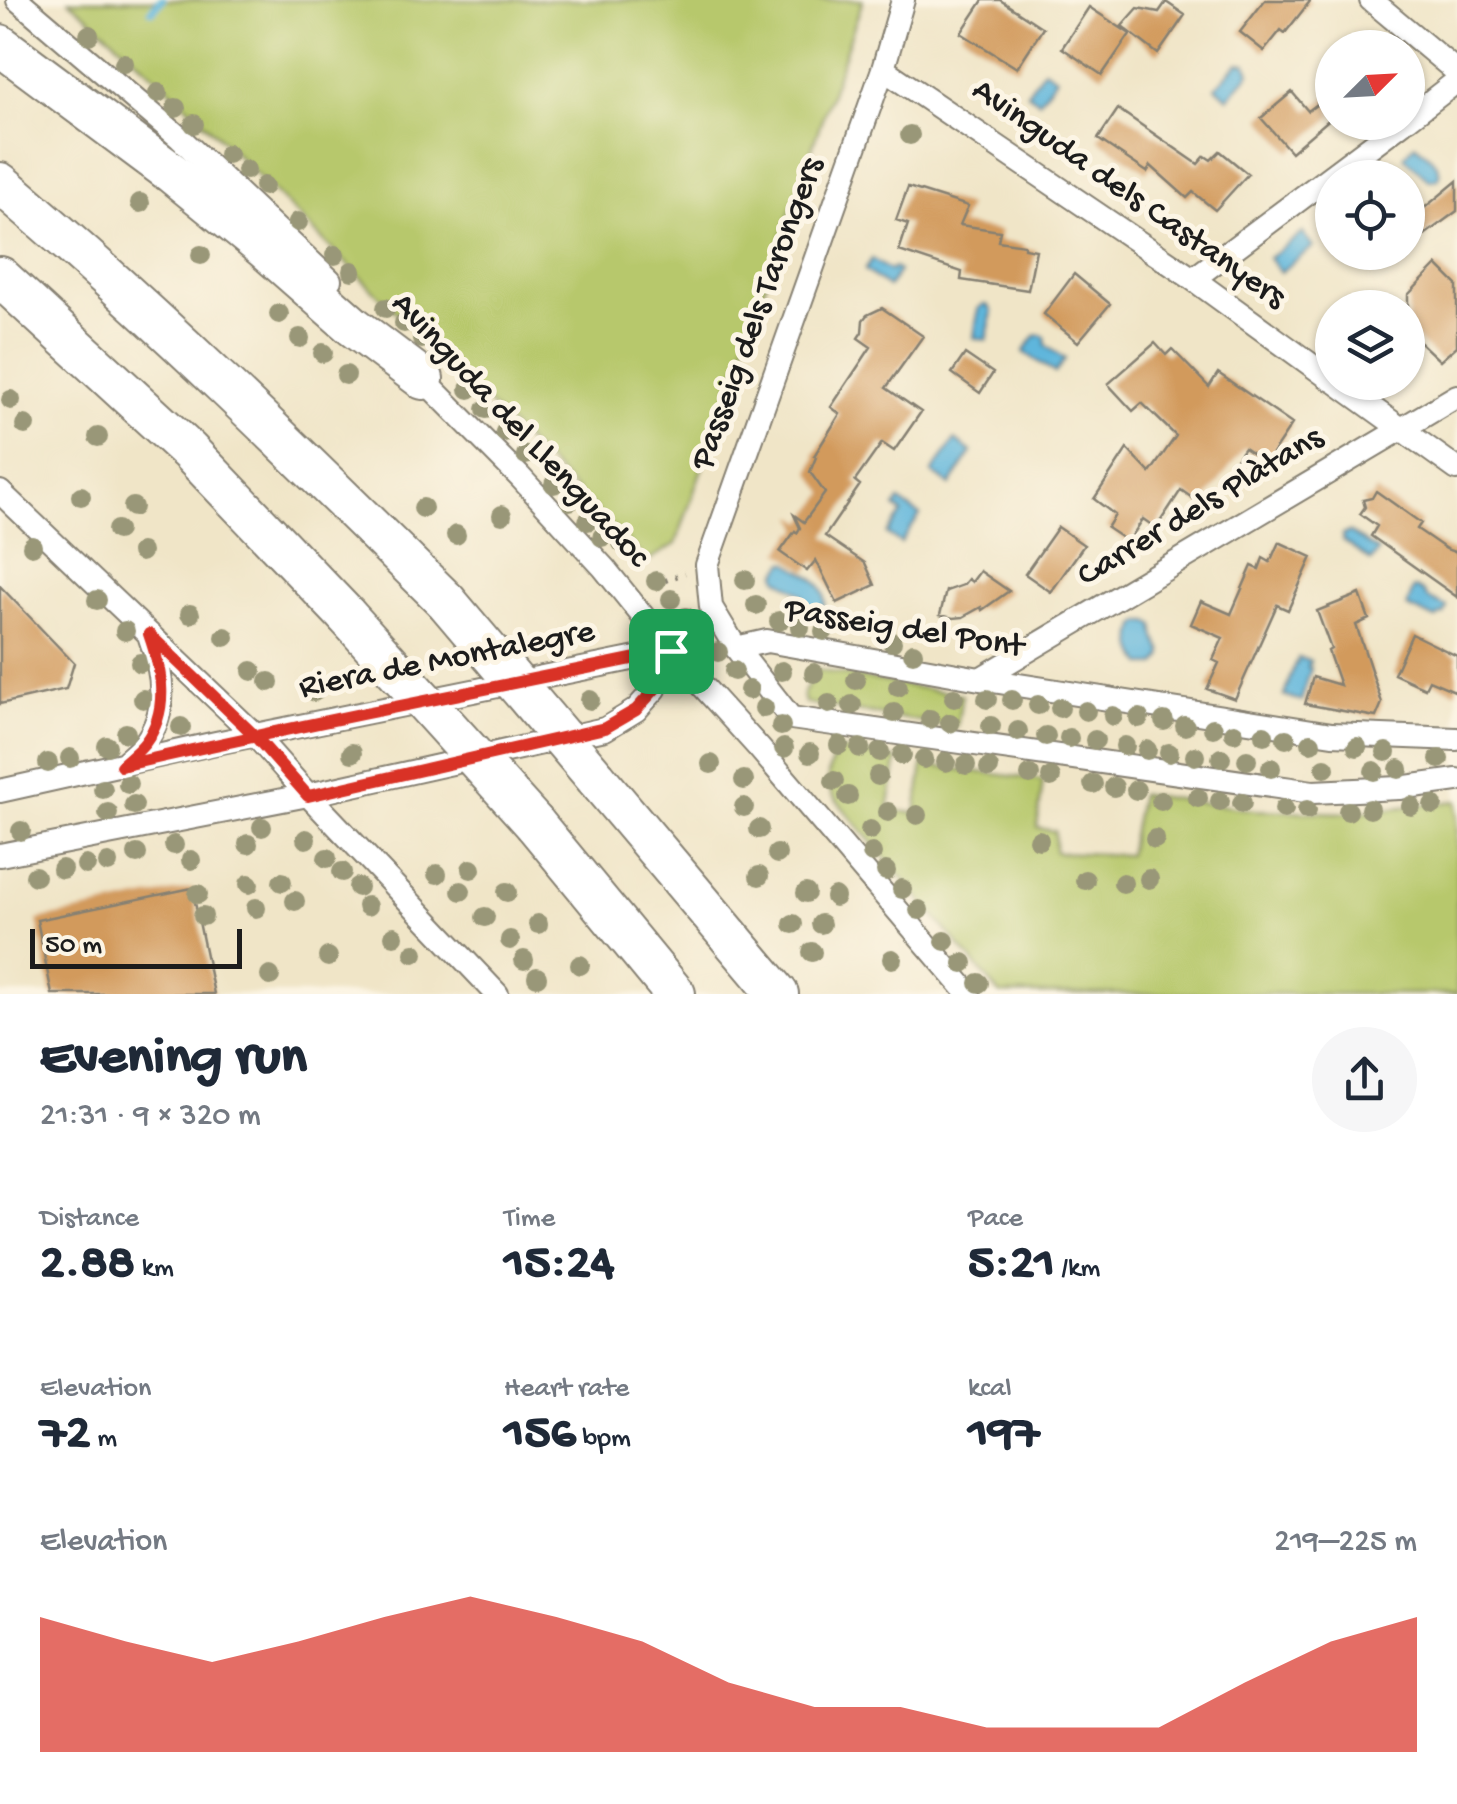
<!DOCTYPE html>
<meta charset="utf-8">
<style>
:root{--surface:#fff;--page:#f6f6f7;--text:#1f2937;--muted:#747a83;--accent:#d93025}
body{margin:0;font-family:"Gochi Hand",sans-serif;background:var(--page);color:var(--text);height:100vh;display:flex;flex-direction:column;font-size:38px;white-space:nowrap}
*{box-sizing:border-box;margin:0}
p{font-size:32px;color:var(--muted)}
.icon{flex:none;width:55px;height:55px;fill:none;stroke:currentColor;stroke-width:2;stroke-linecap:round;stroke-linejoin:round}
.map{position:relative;height:994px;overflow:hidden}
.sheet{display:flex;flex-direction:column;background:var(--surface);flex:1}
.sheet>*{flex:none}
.needle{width:65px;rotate:66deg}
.tools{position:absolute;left:1315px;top:30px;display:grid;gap:20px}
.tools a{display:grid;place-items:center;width:110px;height:110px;border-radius:50%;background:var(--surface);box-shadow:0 2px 8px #0004;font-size:50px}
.scale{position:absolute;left:30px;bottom:25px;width:212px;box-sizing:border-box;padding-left:10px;border:5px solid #1c1c1c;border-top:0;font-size:28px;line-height:35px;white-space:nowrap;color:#1c1c1c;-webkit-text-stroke:8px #fcf5e5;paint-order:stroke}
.pin{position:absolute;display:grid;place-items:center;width:85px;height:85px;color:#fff;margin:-42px;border-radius:20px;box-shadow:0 5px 15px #0006}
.round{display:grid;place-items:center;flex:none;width:105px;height:105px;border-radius:52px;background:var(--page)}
.summary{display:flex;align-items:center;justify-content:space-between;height:170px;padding:0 40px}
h1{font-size:55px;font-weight:700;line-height:75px}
.stats{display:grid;grid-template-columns:repeat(3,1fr);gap:15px;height:170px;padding:10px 40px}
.stats div{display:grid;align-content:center}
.stats b{font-size:50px;font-weight:700}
.stats small{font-size:28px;font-weight:400}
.stats p{font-size:28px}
.chart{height:280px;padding:20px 40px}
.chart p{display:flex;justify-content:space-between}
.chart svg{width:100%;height:180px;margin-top:10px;fill:var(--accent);opacity:.7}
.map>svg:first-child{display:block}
.green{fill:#b7c86c;stroke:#6a7244;stroke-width:2.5}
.water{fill:#5fb6dc;stroke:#3e697c;stroke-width:2.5}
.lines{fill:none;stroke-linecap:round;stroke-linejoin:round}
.stream{stroke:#5fb6dc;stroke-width:9}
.building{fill:#d29a5b}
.minor-casing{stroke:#868072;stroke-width:26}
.motorway-casing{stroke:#868072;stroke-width:44}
.path{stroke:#868072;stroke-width:5;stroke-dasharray:2.5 8;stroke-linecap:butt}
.minor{stroke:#fff;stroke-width:22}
.motorway{stroke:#fff;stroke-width:40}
.motorway-bridge-casing{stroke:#868072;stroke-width:44;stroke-linecap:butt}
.motorway-bridge{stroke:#fff;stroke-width:40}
.tree{fill:#999778}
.route-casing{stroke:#fff;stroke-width:20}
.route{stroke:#d93025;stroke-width:12}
.labels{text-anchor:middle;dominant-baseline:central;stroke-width:10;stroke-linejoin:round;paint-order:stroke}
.street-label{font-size:35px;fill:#1c1c1c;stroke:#fcf5e5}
</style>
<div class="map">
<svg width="1457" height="994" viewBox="0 0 1457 994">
<rect width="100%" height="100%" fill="#fcf5e5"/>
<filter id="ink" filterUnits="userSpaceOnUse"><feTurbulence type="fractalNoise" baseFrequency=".01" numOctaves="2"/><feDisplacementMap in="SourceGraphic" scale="20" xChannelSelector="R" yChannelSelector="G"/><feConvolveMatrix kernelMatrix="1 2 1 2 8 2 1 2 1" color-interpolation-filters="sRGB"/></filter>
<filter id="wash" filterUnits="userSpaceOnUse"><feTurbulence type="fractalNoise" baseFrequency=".0048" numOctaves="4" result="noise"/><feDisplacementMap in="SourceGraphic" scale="40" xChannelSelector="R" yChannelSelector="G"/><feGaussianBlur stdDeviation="2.25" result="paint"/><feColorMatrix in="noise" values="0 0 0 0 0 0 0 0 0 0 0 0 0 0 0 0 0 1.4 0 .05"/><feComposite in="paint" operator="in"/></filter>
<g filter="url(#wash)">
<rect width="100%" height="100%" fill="#f0e5c7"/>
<path class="green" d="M69 0H863L676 544 647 561 168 87Z
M811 669 962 695 957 727 805 703 803 694 809 684 807 676Z
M842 750 897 759 888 810 916 813 923 765 1043 780 1037 828 1055 831V852L1128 855 1140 794 1255 810 1350 813 1457 801V994H1000L833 796C824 778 827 763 842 750Z"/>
<path class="water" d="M1238 63 1247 64 1250 73 1228 98 1216 87Z
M1044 69 1056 77 1039 101 1027 93Z
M1415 144C1426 154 1445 166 1438 179L1429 180 1404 157Z
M1303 233 1313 247 1280 272 1269 258Z
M872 259 890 271 894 268 899 271 888 287 865 270Z
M983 305H987L992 311 987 340 974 338 978 309Z
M1041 335 1045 337 1046 346 1065 359 1055 373 1024 352 1035 336Z
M955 440 972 452 950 485 932 473Z
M899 501 920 515 901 543 887 534 902 513 895 507Z
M1349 532 1378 551 1371 561 1343 541 1342 535Z
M785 562 789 563C807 574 827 582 825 605L814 608 809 606 803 595 778 578 777 573Z
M1416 588 1424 593 1427 598 1447 607 1444 615H1440L1436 619 1407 607 1413 589Z
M1141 622H1149L1154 625C1155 629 1155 634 1156 638 1159 650 1170 651 1156 665H1143C1134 653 1128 632 1141 622Z
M1298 658 1310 661 1308 667 1311 668 1301 701 1284 696 1295 663 1297 664Z"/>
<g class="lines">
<path class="stream" d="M152 10 161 0"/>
</g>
<g id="blocks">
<path class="building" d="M983 0H1000L1043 28 1017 68 961 33Z
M1265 0H1311L1285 33 1281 30 1264 51 1240 32Z
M1166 2 1185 15 1158 54 1122 26 1138 8 1159 12Z
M1089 7 1130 34 1102 75 1062 48Z
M1292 92 1308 111 1332 93V117L1291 152 1261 118Z
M1118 109 1198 164 1205 156 1211 160 1220 151 1248 174 1215 210 1193 192 1187 198 1151 166 1147 172 1098 139Z
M1457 181V211L1408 247V190L1422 210Z
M908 187 968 206 960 225 1000 231 998 241 1024 245V248L1036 250 1028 290 961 280 962 272 899 251 908 224 896 220Z
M1437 265 1457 285V346L1440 361 1408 331V295Z
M1074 274 1110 304 1078 342 1044 314Z
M882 308 923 336 886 388 921 412 894 451 882 443 855 481 860 485 825 536 865 563 875 585 837 603 816 560 807 571 780 552 795 531 797 533 800 528 794 515 804 522 825 493 810 472 816 457 814 456 840 414 831 407 871 347 858 338 862 332 863 320 867 315Z
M1155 343 1166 355 1172 349 1209 387 1218 373 1292 424 1268 460 1258 453 1256 456 1244 448 1202 505 1181 490 1156 528 1143 519 1128 542 1107 528 1115 515 1094 499 1127 449 1150 473 1176 436 1142 403 1133 411 1108 384Z
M965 354 993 373 980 393 952 373Z
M1376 491 1421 523 1417 529 1446 549 1457 553V597L1371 536 1377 526 1360 514 1365 507 1363 500 1372 498Z
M1058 527 1084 545 1051 592 1025 574Z
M1279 542 1312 557 1288 610 1277 605 1235 699 1207 689 1219 663 1213 660 1223 638 1191 624 1201 601 1231 614 1252 566 1259 569 1263 558 1270 562Z
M980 571 1009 591 982 610 981 607 963 617 953 618 940 615 946 591 963 585 968 579 972 582Z
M0 586 74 663 66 689 0 704Z
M1360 594 1369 619 1356 625 1382 703 1376 717 1305 704 1313 677 1340 685 1328 651 1331 649 1317 611Z
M1412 634 1457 656V692L1429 680 1425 688 1394 674Z
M192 888 214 994H52L37 920Z"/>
</g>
</g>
<g filter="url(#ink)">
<use href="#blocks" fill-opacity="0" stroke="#868072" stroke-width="2.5"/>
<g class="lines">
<g class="minor-casing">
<path id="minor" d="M18 0 180 138 330 280
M903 0 883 69 707 565 711 607 736 648 791 718 1313 792 1399 788 1457 780
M1371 0 1457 72
M883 69 1193 279 1332 380
M1408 119 1457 81
M1193 279 1403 122
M417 373 520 477 604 568 671 651 759 748 969 994
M1336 382 1457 469
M0 492 255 735 308 795 497 994
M736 648 767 641 980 679 1332 734 1457 739
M980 679 1457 396
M122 765C129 758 139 751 145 743 169 711 163 673 150 638
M0 791 216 743 671 651
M0 855 308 795 605 729 636 710 655 689 671 651"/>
</g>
<g class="motorway-casing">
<path id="motorway" d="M0 45 172 173 264 248 354 327 423 379
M0 183C156 315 301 458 446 601
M0 277 189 451 346 615
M596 778 778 994
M535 824 675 994"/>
</g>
<path class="path" d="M657 587 664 581 685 573"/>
<use href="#minor" class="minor"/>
<use href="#motorway" class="motorway"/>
<g class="motorway-bridge-casing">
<path id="motorway-bridge" d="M446 601 596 778
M346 615 535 824"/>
</g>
<use href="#motorway-bridge" class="motorway-bridge"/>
</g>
<g class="tree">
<circle cx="89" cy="35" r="10"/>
<circle cx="124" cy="63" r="10"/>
<circle cx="158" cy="93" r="10"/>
<circle cx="176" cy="108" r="10"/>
<circle cx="194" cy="124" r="10"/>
<circle cx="910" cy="135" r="10"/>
<circle cx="228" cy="154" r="10"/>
<circle cx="246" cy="170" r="10"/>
<circle cx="264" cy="186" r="10"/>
<circle cx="140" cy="203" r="10"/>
<circle cx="298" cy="222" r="10"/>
<circle cx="201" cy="255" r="10"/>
<circle cx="335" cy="255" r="10"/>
<circle cx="352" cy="271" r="10"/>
<circle cx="386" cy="308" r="10"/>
<circle cx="279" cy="314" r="10"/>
<circle cx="404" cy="323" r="10"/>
<circle cx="300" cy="338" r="10"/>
<circle cx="422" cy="339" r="10"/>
<circle cx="323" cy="353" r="10"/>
<circle cx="438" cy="355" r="10"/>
<circle cx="346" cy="375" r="10"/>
<circle cx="469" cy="389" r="10"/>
<circle cx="11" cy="400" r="10"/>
<circle cx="486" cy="409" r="10"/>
<circle cx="25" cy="425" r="10"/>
<circle cx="505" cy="432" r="10"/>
<circle cx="98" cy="437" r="10"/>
<circle cx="526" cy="455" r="10"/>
<circle cx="554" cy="484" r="10"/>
<circle cx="81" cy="496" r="10"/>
<circle cx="570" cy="501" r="10"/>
<circle cx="133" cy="507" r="10"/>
<circle cx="423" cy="508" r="10"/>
<circle cx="502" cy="515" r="10"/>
<circle cx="588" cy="521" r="10"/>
<circle cx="117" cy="530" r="10"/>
<circle cx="456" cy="535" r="10"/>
<circle cx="602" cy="537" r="10"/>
<circle cx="622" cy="543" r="10"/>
<circle cx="32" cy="546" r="10"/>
<circle cx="141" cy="552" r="10"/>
<circle cx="745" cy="580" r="10"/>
<circle cx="656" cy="581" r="10"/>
<circle cx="671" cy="599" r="10"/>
<circle cx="97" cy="600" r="10"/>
<circle cx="756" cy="605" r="10"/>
<circle cx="190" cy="614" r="10"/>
<circle cx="686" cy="617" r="10"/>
<circle cx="779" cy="621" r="10"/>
<circle cx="800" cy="627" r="10"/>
<circle cx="125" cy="631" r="10"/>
<circle cx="824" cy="631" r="10"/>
<circle cx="702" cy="635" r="10"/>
<circle cx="225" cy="637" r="10"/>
<circle cx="892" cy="642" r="10"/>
<circle cx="718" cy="652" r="10"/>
<circle cx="913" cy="653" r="10"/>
<circle cx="140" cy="663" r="10"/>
<circle cx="252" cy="671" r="10"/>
<circle cx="734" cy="671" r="10"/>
<circle cx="782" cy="671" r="10"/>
<circle cx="814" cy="673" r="10"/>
<circle cx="856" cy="680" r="10"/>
<circle cx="269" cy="682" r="10"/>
<circle cx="898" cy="687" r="10"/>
<circle cx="749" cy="690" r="10"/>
<circle cx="314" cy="692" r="10"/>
<circle cx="954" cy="698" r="10"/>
<circle cx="143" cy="699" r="10"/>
<circle cx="987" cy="699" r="10"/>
<circle cx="590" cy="700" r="10"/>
<circle cx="1012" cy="700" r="10"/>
<circle cx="829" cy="704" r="10"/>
<circle cx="852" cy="705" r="10"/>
<circle cx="1038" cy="705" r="10"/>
<circle cx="764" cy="708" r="10"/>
<circle cx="1060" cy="708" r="10"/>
<circle cx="1086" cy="711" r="10"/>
<circle cx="894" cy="713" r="10"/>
<circle cx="1113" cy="716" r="10"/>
<circle cx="1139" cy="718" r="10"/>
<circle cx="930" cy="719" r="10"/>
<circle cx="1164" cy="721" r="10"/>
<circle cx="950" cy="723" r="10"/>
<circle cx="781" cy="726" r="10"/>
<circle cx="991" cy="726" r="10"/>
<circle cx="1185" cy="726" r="10"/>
<circle cx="181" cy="727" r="10"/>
<circle cx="1213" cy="728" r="10"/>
<circle cx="1018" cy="731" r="10"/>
<circle cx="126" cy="733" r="10"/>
<circle cx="1234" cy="733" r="10"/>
<circle cx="1264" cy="735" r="10"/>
<circle cx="1046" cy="736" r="10"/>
<circle cx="1069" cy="738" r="10"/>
<circle cx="1286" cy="739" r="10"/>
<circle cx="1095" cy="740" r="10"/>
<circle cx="1311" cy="743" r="10"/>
<circle cx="839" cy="745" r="10"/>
<circle cx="107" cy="746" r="10"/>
<circle cx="1125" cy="746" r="10"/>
<circle cx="1357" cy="747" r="10"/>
<circle cx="784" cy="748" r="10"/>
<circle cx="860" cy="748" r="10"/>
<circle cx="1147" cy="750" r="10"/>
<circle cx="880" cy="752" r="10"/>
<circle cx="1386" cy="752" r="10"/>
<circle cx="352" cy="753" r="10"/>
<circle cx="810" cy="753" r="10"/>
<circle cx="1169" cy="753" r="10"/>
<circle cx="902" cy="755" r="10"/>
<circle cx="1195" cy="756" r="10"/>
<circle cx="70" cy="758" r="10"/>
<circle cx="1221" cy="758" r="10"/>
<circle cx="924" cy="759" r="10"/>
<circle cx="1439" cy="759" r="10"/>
<circle cx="1247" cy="760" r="10"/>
<circle cx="946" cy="762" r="10"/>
<circle cx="48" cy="763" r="10"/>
<circle cx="711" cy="764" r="10"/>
<circle cx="966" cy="765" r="10"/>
<circle cx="989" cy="768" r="10"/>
<circle cx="1271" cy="768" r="10"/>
<circle cx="1325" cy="768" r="10"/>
<circle cx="1399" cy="769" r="10"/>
<circle cx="1374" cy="771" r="10"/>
<circle cx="1030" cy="775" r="10"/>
<circle cx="878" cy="776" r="10"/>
<circle cx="1051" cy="777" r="10"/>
<circle cx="744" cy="780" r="10"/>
<circle cx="834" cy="781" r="10"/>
<circle cx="128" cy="784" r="10"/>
<circle cx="1093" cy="784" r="10"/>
<circle cx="1114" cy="787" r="10"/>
<circle cx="103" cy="789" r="10"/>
<circle cx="1136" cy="790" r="10"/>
<circle cx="848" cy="796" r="10"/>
<circle cx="1198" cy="798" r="10"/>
<circle cx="1161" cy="801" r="10"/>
<circle cx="1220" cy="801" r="10"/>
<circle cx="1242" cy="803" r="10"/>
<circle cx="134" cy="805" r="10"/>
<circle cx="1433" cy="805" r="10"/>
<circle cx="1411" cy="806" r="10"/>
<circle cx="744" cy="807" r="10"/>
<circle cx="1284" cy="809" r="10"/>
<circle cx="1370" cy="809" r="10"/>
<circle cx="1307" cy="810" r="10"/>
<circle cx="1348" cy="811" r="10"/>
<circle cx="888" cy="812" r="10"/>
<circle cx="108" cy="813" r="10"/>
<circle cx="917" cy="815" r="10"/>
<circle cx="262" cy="827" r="10"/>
<circle cx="759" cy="829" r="10"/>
<circle cx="870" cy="830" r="10"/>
<circle cx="21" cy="831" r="10"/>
<circle cx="306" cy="839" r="10"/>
<circle cx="1155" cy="839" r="10"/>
<circle cx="1039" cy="840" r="10"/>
<circle cx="248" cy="844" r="10"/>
<circle cx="174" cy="845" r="10"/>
<circle cx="872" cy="853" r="10"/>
<circle cx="137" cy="854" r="10"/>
<circle cx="777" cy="854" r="10"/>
<circle cx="327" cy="858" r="10"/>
<circle cx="191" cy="860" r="10"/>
<circle cx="108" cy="863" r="10"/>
<circle cx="86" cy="865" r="10"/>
<circle cx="62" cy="869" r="10"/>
<circle cx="471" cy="869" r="10"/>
<circle cx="886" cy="871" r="10"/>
<circle cx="342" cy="872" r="10"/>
<circle cx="437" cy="874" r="10"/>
<circle cx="35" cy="876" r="10"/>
<circle cx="759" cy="876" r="10"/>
<circle cx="1149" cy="879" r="10"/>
<circle cx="1085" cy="880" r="10"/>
<circle cx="282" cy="882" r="10"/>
<circle cx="1123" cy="883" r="10"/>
<circle cx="249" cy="884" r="10"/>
<circle cx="358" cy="887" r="10"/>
<circle cx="902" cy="889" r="10"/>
<circle cx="461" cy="891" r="10"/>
<circle cx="507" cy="892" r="10"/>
<circle cx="806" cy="893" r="10"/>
<circle cx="198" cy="894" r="10"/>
<circle cx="835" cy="897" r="10"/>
<circle cx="295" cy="901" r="10"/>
<circle cx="367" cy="906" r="10"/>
<circle cx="256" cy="908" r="10"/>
<circle cx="919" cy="910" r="10"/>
<circle cx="203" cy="916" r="10"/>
<circle cx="485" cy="917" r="10"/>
<circle cx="538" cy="924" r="10"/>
<circle cx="793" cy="924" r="10"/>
<circle cx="821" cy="924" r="10"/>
<circle cx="394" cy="936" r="10"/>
<circle cx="510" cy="940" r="10"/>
<circle cx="945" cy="941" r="10"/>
<circle cx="812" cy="952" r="10"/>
<circle cx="414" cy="953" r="10"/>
<circle cx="328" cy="957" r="10"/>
<circle cx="892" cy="959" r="10"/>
<circle cx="524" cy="960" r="10"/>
<circle cx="963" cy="963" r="10"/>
<circle cx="580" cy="965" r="10"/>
<circle cx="270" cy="976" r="10"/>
<circle cx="537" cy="977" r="10"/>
<circle cx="979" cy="983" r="10"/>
</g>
</g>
<g class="lines" filter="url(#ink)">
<g class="route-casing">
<path id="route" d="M671 651 381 710 366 713C284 730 202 747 121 766 128 759 138 752 145 743 170 710 162 671 149 634L255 736 308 796 605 728 636 710 655 689 671 651"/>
</g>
<use href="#route" class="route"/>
</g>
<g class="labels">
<g class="street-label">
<text transform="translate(1128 195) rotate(35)">Avinguda dels Castanyers</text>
<text transform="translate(759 314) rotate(-70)">Passeig dels Tarongers</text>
<text transform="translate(519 431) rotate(47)">Avinguda del Llenguadoc</text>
<text transform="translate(1201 508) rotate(-31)">Carrer dels Plàtans</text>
<text transform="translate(904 630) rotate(9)">Passeig del Pont</text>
<text transform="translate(447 661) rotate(-11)">Riera de Montalegre</text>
</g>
</g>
</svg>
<div class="tools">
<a><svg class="needle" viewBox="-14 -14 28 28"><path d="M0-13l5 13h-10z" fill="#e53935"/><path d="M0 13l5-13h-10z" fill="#747a83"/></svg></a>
<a><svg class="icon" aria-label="locate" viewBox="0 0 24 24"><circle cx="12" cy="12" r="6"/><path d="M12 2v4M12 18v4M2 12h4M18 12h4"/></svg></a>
<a><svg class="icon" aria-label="layers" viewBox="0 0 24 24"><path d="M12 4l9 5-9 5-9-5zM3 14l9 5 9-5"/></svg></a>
</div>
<div class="scale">50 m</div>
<div class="pin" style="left:671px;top:651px;background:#1e9e55"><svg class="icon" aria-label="arrive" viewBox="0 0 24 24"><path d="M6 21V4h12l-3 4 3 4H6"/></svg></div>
</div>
<section class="sheet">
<div class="summary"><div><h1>Evening run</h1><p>21:31 · 9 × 320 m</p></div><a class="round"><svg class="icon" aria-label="share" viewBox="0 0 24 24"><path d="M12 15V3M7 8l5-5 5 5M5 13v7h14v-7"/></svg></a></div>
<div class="stats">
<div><p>Distance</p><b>2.88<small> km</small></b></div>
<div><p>Time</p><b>15:24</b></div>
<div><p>Pace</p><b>5:21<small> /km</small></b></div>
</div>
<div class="stats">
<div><p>Elevation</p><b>72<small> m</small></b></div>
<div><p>Heart rate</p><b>156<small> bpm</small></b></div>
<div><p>kcal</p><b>197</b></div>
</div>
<div class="chart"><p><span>Elevation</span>219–225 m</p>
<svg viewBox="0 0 160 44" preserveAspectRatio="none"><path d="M0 44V11L10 17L20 22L30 17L40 11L50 6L60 11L70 17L80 27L90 33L100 33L110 38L120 38L130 38L140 27L150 17L160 11V44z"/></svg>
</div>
</section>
